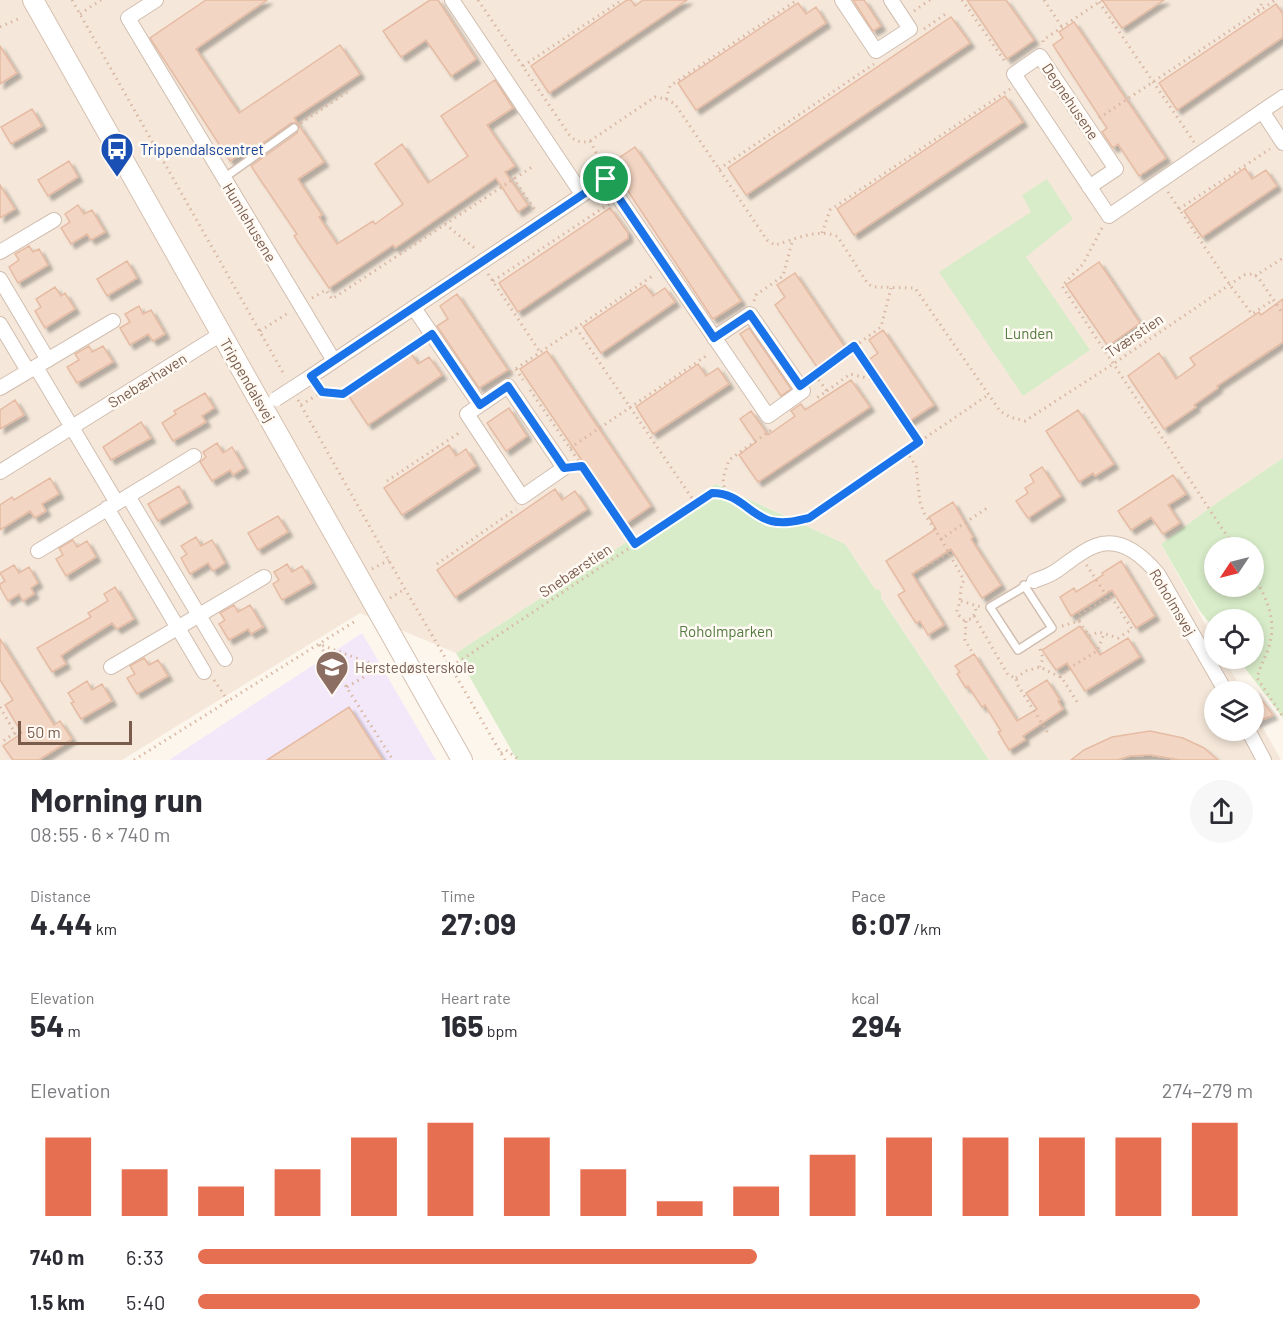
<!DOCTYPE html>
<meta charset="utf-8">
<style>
:root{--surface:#fff;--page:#f7f7f7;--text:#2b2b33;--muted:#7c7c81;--accent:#e76f51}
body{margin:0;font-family:Barlow,sans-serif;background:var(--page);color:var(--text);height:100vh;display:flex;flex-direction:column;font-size:22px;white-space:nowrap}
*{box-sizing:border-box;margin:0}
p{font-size:20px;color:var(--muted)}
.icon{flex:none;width:33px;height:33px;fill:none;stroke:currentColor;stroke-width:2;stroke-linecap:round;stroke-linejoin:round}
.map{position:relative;height:760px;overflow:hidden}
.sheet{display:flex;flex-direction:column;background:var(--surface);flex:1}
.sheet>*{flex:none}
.needle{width:39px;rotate:235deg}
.fabs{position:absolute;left:1204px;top:537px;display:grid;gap:12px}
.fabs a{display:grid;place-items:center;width:60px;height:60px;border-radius:50%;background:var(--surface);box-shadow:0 3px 9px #0003;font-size:30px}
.scale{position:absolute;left:18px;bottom:15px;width:114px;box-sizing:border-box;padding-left:6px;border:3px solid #7a5c4d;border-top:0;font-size:16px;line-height:21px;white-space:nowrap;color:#7a5c4d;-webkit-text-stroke:4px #fffaf3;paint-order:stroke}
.pin{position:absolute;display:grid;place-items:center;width:51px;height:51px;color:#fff;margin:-26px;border:3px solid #fff;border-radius:50%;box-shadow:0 2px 6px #0007}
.round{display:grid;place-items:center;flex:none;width:63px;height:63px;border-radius:32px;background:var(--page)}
.headline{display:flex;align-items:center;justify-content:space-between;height:102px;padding:0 30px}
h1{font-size:33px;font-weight:700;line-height:45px}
.figures{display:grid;grid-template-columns:repeat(3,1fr);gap:9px;height:102px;padding:6px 30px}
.figures div{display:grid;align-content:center}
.figures b{font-size:30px;font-weight:700}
.figures small{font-size:16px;font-weight:400}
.figures p{font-size:16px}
.chart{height:168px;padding:12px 30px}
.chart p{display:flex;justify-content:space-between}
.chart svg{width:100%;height:108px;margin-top:6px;stroke:var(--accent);stroke-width:6}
ul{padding:0 30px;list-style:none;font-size:20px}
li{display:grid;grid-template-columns:96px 72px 1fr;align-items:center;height:45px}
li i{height:15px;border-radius:8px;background:var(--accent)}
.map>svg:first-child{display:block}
.residential{fill:#f5e8da}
.education{fill:#f3e8fa}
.green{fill:#d8ecc9;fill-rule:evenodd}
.building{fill:#f3d5c3;stroke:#e6bba3;stroke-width:1.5;filter:url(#shadow)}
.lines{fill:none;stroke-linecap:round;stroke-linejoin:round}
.lane-casing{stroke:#d1beb0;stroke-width:10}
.street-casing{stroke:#d1beb0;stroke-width:16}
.secondary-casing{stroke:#d6c0b0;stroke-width:22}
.path{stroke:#d9b8a5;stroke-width:3;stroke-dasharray:1.5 4.5;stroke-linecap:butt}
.lane{stroke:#fff;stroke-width:7}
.street{stroke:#fff;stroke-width:14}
.secondary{stroke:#fff;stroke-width:20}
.street-bridge-casing{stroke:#d1beb0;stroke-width:16;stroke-linecap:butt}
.street-bridge{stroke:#fff;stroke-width:14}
.route-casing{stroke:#fff;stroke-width:12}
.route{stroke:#1a73e8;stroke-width:8}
.labels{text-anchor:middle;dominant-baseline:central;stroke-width:5;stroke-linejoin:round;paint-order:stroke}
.street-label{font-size:15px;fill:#7a5c4d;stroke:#fffaf3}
.transit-label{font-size:15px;fill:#164399;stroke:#fffaf3;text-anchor:start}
.park-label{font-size:15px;fill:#537a41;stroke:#fffaf3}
.education-label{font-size:15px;fill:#785e54;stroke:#fffaf3;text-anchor:start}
</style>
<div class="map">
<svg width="1283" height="760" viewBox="0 0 1283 760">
<defs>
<filter id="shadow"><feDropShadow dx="4.5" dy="4.5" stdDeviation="1.5" flood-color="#0004"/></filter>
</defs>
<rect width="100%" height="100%" fill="#fdf6ec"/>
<path class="residential" d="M0 0H1283V458L1218 502 1161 544 1215 642V658L1224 659 1243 691 1215 692V730H1254V712L1281 760H989L845 544 717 484 456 653 360 613 122 760H0Z"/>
<path class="education" d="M362 633 436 760H169Z"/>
<path class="green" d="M1047 179 1073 219 1026 257 1090 350 1023 396 939 272 1031 212 1022 195Z
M1283 458V718L1238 659 1254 658V620H1215V630L1199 610 1161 544 1218 502ZM1215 548H1254V586H1215Z
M716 484 845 544 875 589 881 591V598L989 760H517L456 653Z"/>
<path class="building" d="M206 0H267L196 49 239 113 340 45 360 74 294 118 324 162 298 179 322 215 319 217 337 244 373 221 375 224 403 204 375 164 402 144 428 183 468 156 441 116 495 80 513 108 487 125 515 166 505 172 528 205 518 212 496 178 395 248 393 245 329 288 294 236 297 234 251 166 297 133 299 125 296 123H291L245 156 242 153 230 161 150 38Z
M430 0H438L476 59 451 76 426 40 401 57 383 31Z
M627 0H631L635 6 643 0H687L549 93 531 66Z
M853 0H864L881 26 873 31Z
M967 0H1006L1034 40 1007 59Z
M1102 0H1164L1122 28Z
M798 3 806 14 816 7 826 23 696 110 678 83Z
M1276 4 1283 14V37L1177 110 1159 83Z
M951 17 970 43 746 195 728 168Z
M1074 22 1166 158 1139 176 1118 144 1113 148 1102 132 1107 128 1053 45 1063 38 1059 32Z
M0 46 17 73 0 84Z
M1005 96 1023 122 854 235 837 209Z
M32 109 42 126 11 144 1 127Z
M635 147 741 301 713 319 610 164Z
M69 161 78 177 48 196 38 180Z
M1245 168 1252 179 1266 170 1277 186 1202 237 1184 211Z
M0 185 15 209 0 218Z
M78 205 84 214 92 210 105 232 91 240 87 234 71 244 61 228 70 222 65 214Z
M610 208 628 233V238L518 312 499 283Z
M29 246 33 252 39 249 48 265 18 283 9 267 19 260 15 254Z
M127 261 137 278 107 296 97 279Z
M1099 262 1140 323 1108 346 1066 285Z
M795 273 845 347 817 367 775 305 785 297 777 285Z
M645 285 653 296 665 288 675 302 601 353 583 327Z
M55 287 61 296 65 293 75 309 45 328 35 311 41 307 36 299Z
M457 294 508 370 479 388 437 326 448 319 440 306Z
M1283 299V342L1217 386 1218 388 1194 405 1196 407 1164 429 1128 376 1159 353 1176 379 1195 365 1190 358 1259 312 1261 315Z
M139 306 143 314 151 310 165 334 153 341 148 334 130 345 120 328 130 322 125 314Z
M749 328 791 389 781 396 740 334Z
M883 330 934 405 908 422 867 361 878 353 869 340Z
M89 346 92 352 103 346 113 362 77 383 67 367 79 360 75 354Z
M547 351 651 506 625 524 520 369Z
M411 353 418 364 429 357 442 375 368 425 348 395Z
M698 364 706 376 718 368 729 384 653 434 636 407Z
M851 380 870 407 758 482 739 455 756 442 740 419 751 411 768 435 795 416 791 411 801 404 805 410Z
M205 393 214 408 202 416 206 422 173 441 162 423 176 414 174 411Z
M15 400 24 415 0 429V410Z
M509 408 527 436 506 451 487 423Z
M1078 410 1114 464 1095 476 1093 473 1079 482 1046 431Z
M141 422 151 438 111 460 103 447Z
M217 443 223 453 232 447 244 468 233 475 230 470 212 481 200 462 206 457 203 452Z
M449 445 456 456 466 449 476 466 402 515 384 488Z
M1042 467 1061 496 1028 518 1016 501 1028 493 1025 488 1034 482 1030 475Z
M1173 475 1186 494 1168 505 1180 523 1163 534 1151 517 1131 530 1118 511Z
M50 478 59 494 42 504 46 511 35 518 30 511 0 530V505L12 497 14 500Z
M179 486 188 503 158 521 148 504Z
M555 489 562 500 575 491 587 509 455 597 437 570Z
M953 502 973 537 971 539 1001 585 982 598 951 549 912 574 944 625 928 635 920 621 916 623 898 595 905 591 886 561 936 529 929 517Z
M278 516 288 532 258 550 248 533Z
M196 537 201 546 212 540 225 563 213 571 208 563 190 574 181 558 187 554 181 546Z
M73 540 77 547 87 541 96 557 66 576 56 559 63 555 59 548Z
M1121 561 1155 616 1136 628 1112 590 1071 616 1060 597 1074 588 1076 592 1103 575 1102 573Z
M287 564 292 572 302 566 312 583 282 600 273 584 279 580 274 572Z
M14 565 19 573 29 567 38 583 31 588 34 594 23 601 19 594 8 601 0 587V584L5 581 0 573Z
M115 587 134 619 117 629 112 623 77 645 61 656 66 664 52 672 37 648 91 617 88 613 108 601 104 594Z
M234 605 238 612 250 605 263 627 251 634 248 629 229 640 219 624 225 620 220 613Z
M1080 626 1100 655 1128 638 1140 657 1085 691 1067 663 1056 670 1042 650Z
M0 639 54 725 60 721 72 739 39 760H13L3 746 22 733 5 705 13 700 0 680Z
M974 654 1017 721 1037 709 1026 693 1047 680 1060 700 1058 701 1063 709 1023 736 1025 740 1009 750 998 732 1001 731 985 705 982 707 968 686 966 688 957 674 960 672 955 666Z
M144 658 149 665 158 660 168 676 137 694 127 678 135 674 130 666Z
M87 681 92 690 102 684 112 701 81 719 71 703 74 702 68 693Z
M1254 690 1273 715 1254 723Z
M349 707 383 760H267Z
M1150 731 1183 738 1204 748 1218 760H1180L1150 755 1130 756 1117 760H1071L1084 750 1112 737Z"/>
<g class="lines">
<g class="lane-casing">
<path id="lane" d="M224 178 294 128
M1024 585 1052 628 1018 650 990 607 1034 581"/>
</g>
<g class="street-casing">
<path id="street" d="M156 0 128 18 334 361
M452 0 582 194
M842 0 876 51 910 29 891 0
M1262 111 1283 143
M1089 187 1116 169 1040 56 1014 74 1109 216 1283 97
M0 252 54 220
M0 279 48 360
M414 308 480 405
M0 324 28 371
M36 367 117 503
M304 381 606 179 768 416 803 391 750 314 714 338
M508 386 564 468 522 497 467 414Z
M0 388 113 321
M0 472 221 334
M128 496 225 659
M107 508 204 672
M38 551 194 456
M1034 581C1041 578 1049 576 1056 571 1068 563 1081 551 1095 546 1120 536 1143 556 1158 574L1226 692
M111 667 264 577
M1248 730 1264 760"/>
</g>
<g class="secondary-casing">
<path id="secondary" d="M33 0 462 760"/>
</g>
<path class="path" d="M72 0 285 376
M478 0 570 136C577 142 581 143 590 141L655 97 666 99 675 104 767 240 775 245C793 240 820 227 838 237L868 284 874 287 915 288 1000 411 1010 417 1025 421 1113 364 1244 275 1252 274 1258 277 1283 314
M962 0 1006 63
M1044 0 1062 27
M1099 2 1194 142
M914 11 930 0
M1258 12 1275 0
M80 14 101 0
M0 27 18 19
M924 29 947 13
M1043 42V40L1102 0
M523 66 622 0
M666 99 670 86 797 0
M1099 118 1256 13 1264 0
M301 123 349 91
M590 141 603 166
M719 169 874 64
M513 178 535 210
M1168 192 1230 285 1252 314 1273 300
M1179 209 1270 149
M445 224 477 250
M1102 228 1083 264 1062 286 1235 548
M822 233 830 210 1010 89
M488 274 540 352
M1255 276 1283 258
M493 281 609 204
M312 298 326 290 332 299 532 167
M754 301 756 295 783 276 792 242
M576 328 696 504
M260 331 288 313
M854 347 918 442
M516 369 523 380
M511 372 654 275
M815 375 827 391 815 399
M816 375 881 327 891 288
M318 386 322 392 343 394 420 341
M530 390 582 466 576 470
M827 391 850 374 876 380
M298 400 405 589 505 760
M301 405 322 392
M570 448 709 354
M906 451 916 466 920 502 924 513 941 539 987 508
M582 466 635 544
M387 481 462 431
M725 493 723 478 729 460 771 430
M941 539 964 580C960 588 961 591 960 599 960 610 951 610 964 620L971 619 976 612 975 606
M437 564 516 509
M372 569 389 560
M916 572 949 553
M1254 577C1267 598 1277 621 1269 646 1266 657 1260 666 1257 678L1283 717
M390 598 405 589
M961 601 981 607
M974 616 1008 675 1016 678 1017 684 1048 733
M966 621 965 640 972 652
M1079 621 1080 614 1111 596
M1062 626 1079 621 1089 636 1099 632 1118 638 1132 629 1108 592H1104L1086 564
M1040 649 1043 658 1040 667
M452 666 712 493C740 493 749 515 771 521 784 524 797 521 809 517L988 395
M380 667 319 644 393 760
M1060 677 1068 669 1097 651 1104 634
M1016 678 1026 671 1040 667 1062 678 1079 705
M214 680 228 701
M347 687 389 662
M0 707 15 733 0 743
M501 753 506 750 519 760
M134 760 357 620"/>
<use href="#lane" class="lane"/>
<use href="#street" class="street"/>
<use href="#secondary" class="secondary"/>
<g class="street-bridge-casing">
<path id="street-bridge" d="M276 399 304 381"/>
</g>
<use href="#street-bridge" class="street-bridge"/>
</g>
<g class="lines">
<g class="route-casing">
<path id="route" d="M606 179 714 338 750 314 800 386 854 346 919 442 809 518C797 521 784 524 771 521 749 515 740 493 712 493L635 544 582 466 564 468 508 386 480 405 432 334 343 394 322 392 311 376Z"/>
</g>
<use href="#route" class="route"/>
</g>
<defs>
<g id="bus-pin" transform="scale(1.725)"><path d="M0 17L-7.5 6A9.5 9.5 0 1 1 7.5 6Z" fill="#1a4fb4" stroke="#fffaf3"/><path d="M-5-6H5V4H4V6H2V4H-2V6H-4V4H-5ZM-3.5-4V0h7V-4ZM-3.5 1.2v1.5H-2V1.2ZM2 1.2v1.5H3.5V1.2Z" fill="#fff"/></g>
<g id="school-pin" transform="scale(1.725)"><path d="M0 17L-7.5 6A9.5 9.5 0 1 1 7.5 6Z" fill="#8d6e63" stroke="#fffaf3"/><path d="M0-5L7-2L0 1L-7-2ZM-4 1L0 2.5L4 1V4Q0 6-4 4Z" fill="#fff"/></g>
</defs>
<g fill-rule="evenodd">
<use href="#bus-pin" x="117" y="149"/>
<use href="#school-pin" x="332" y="667"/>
</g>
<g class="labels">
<g class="street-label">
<text transform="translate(1071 101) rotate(56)">Degnehusene</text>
<text transform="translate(250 222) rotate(59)">Humlehusene</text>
<text transform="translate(1134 335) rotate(-34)">Tværstien</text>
<text transform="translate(147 380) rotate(-32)">Snebærhaven</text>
<text transform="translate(248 380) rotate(60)">Trippendalsvej</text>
<text transform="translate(575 570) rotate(-34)">Snebærstien</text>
<text transform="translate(1173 602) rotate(59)">Roholmsvej</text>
</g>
<g class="transit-label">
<text x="140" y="149">Trippendalscentret</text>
</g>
<g class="park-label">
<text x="1029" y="333">Lunden</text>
<text x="726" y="631">Roholmparken</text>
</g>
<g class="education-label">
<text x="355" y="667">Herstedøsterskole</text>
</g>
</g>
</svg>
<div class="fabs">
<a><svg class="needle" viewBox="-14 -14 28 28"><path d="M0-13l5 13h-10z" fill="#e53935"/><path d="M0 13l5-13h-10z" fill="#7c7c81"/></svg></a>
<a><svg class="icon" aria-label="locate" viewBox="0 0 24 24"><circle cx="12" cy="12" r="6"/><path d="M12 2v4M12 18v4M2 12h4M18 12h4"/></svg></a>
<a><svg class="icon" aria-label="layers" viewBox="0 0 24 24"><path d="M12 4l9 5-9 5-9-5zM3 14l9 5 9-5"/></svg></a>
</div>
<div class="scale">50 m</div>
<div class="pin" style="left:606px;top:179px;background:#1e9e55"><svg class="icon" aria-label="arrive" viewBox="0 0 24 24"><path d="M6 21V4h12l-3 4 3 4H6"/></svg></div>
</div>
<section class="sheet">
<div class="headline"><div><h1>Morning run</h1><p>08:55 · 6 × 740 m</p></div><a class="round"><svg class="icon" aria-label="share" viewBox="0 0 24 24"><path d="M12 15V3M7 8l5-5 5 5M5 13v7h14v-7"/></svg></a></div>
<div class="figures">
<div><p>Distance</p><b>4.44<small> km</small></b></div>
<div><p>Time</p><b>27:09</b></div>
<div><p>Pace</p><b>6:07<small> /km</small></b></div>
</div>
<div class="figures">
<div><p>Elevation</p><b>54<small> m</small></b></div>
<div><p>Heart rate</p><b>165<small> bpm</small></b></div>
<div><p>kcal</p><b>294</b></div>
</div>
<div class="chart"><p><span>Elevation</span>274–279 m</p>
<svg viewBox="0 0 160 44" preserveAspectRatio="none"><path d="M5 44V12M15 44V25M25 44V32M35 44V25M45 44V12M55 44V6M65 44V12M75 44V25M85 44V38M95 44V32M105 44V19M115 44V12M125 44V12M135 44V12M145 44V12M155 44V6"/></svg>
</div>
<ul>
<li><b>740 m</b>6:33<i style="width:53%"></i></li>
<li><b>1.5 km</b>5:40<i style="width:95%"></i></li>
</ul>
</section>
